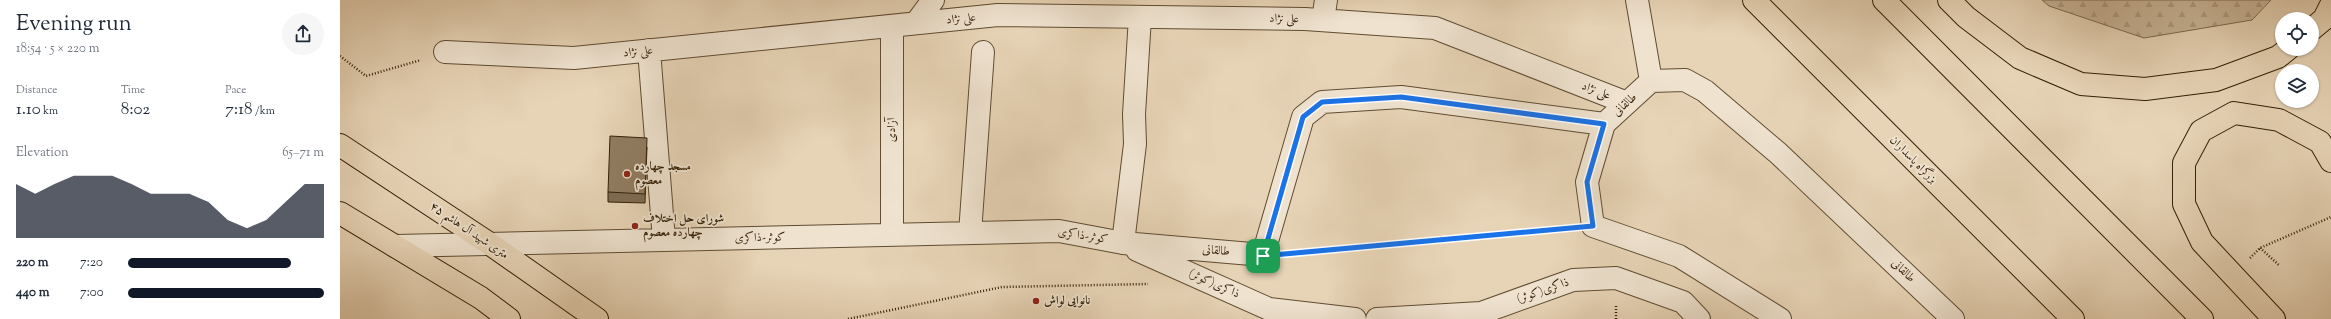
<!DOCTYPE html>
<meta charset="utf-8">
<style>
:root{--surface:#fff;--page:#f6f6f7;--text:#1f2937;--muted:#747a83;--accent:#111827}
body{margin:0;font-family:"Sorts Mill Goudy",Amiri,serif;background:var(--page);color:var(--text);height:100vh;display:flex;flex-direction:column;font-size:15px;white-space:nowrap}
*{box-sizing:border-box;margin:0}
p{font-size:13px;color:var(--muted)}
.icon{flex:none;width:22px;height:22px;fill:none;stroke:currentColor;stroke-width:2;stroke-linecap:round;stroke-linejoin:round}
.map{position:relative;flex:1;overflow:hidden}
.drawer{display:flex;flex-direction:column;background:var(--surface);width:340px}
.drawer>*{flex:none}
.fabs{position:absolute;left:1935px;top:12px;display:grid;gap:8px}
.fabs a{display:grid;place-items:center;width:44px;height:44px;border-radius:50%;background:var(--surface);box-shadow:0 1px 3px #0004;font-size:20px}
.pin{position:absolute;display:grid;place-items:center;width:34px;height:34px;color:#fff;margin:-17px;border-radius:8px;box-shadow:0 2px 6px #0006}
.round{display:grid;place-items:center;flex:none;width:42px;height:42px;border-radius:21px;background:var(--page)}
.overview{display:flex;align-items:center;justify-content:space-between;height:68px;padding:0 16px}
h1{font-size:22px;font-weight:600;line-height:30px}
.metrics{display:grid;grid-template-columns:repeat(3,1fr);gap:6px;height:68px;padding:4px 16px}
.metrics div{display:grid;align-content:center}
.metrics b{font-size:17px;font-weight:600}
.metrics small{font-size:11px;font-weight:400}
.metrics p{font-size:11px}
.chart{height:112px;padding:8px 16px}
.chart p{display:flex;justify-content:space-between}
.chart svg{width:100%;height:72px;margin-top:4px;fill:var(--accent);opacity:.7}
ul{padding:0 16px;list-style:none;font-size:13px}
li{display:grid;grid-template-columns:64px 48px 1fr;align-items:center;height:30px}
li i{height:10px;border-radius:5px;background:var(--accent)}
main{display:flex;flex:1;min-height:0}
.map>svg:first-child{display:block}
.forest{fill:url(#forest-firs);stroke:#7e6a4f}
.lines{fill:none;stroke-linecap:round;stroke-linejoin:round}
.minor-casing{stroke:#604c32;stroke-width:24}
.major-casing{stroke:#331f06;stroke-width:24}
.highway-casing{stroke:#331f06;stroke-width:24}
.path{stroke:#331f06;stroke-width:2.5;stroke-dasharray:1 2;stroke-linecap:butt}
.minor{stroke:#efe3d0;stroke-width:22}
.major{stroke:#e7d4b6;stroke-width:22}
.highway{stroke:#e7d4b6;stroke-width:22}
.wall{fill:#7d6c54;stroke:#331f06}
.building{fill:#917d62;stroke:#331f06}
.route-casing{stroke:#fff;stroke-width:8}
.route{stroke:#1a73e8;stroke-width:5}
.poi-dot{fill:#8f2418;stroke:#efe3d0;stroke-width:1.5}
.labels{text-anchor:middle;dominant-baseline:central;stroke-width:3.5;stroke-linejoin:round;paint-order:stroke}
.street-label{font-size:12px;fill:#331f06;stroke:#efe3d0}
.poi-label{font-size:12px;font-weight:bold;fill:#331f06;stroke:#efe3d0;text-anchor:start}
</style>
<main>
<section class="drawer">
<div class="overview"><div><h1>Evening run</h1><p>18:54 · 5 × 220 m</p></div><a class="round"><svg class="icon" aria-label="share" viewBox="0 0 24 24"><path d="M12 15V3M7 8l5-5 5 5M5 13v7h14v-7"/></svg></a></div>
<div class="metrics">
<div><p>Distance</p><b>1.10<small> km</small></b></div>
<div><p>Time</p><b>8:02</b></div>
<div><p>Pace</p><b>7:18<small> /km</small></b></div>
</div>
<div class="chart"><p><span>Elevation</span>65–71 m</p>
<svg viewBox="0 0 160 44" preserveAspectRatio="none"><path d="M0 44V11L10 17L20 11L30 6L40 6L50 6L60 11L70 17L80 17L90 17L100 22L110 33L120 38L130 33L140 22L150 11L160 11V44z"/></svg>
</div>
<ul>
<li><b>220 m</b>7:20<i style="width:83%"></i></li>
<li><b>440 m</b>7:00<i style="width:100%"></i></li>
</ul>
</section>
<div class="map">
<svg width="1991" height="319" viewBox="0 0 1991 319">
<defs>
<pattern id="forest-firs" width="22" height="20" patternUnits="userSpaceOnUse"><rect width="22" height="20" fill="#c8b598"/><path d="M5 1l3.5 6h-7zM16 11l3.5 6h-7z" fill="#ac9b82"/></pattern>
</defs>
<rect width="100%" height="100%" fill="#e7d4b6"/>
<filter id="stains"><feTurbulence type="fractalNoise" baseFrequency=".005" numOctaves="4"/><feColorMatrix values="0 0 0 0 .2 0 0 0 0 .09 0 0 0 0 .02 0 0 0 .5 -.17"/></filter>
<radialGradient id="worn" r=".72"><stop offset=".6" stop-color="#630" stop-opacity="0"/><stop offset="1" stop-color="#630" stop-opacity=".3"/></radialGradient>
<path class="forest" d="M1702 0H1931L1912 20 1804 38 1709 6Z"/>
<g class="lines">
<g class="minor-casing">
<path id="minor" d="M1297 0 1311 81
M983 20 986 0
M576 23 593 0
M552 26V235
M309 50 324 240
M105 52 234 58 658 15 965 19 1095 28 1287 103
M1264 124 1247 182 1253 226 1339 256 1440 319
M630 233 643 52
M783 243 795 144 794 114 800 17
M55 246 719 231 783 243 923 255 963 117 982 102 1061 97 1264 124 1311 81 1345 80 1365 91 1438 153 1613 319
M797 250 929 309 1015 319
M1037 319 1141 313 1233 280 1276 278 1343 302 1359 319"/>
</g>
<g class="major-casing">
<path id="major" d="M0 145 150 244 257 319
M0 213 141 298 169 319"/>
</g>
<g class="highway-casing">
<path id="highway" d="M1414 0 1733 319
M1544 0 1862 319
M1609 0 1626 17 1680 58 1741 84 1805 89 1876 80 1938 57 1948 49
M1972 29 1984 19 1991 5
M1934 319 1862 242 1844 204V163L1861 131 1894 113 1939 120 1980 142 1991 161"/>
</g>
<path class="path" d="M0 56 26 76 81 60
M1920 248 1940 266
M949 253 1227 228
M1910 258 1920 248 1991 217
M508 319 662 287 808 284
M1276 319V305"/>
<use href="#minor" class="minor"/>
<use href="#major" class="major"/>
<use href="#highway" class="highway"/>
</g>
<path class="wall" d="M307 147 305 203 268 202V192Z"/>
<path class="building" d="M270 136 307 138 305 194 268 192Z"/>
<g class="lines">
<g class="route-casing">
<path id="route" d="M1061 97 1264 124 1247 182 1253 226 923 256 963 117 982 102Z"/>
</g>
<use href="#route" class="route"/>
</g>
<g class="poi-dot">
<circle cx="287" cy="174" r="4"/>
<circle cx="295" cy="226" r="4"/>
<circle cx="696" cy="301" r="4"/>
</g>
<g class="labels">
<g class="street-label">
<text transform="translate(621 19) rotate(-6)">علی نژاد</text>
<text transform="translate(944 19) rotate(1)">علی نژاد</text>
<text transform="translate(298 52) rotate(-6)">علی نژاد</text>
<text transform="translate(1256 91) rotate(21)">علی نژاد</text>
<text transform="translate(1285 105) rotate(-42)">طالقانی</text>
<text transform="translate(552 130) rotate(-90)">آزادی</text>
<text transform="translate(1573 160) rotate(45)">بزرگراه پاسداران</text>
<text transform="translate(129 231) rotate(34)">۴۵ متری شهید آل هاشم</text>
<text transform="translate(743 236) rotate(9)">کوثر-ذاکری</text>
<text transform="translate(420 238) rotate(-1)">کوثر-ذاکری</text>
<text transform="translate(876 251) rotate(5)">طالقانی</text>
<text transform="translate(1563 271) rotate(44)">طالقانی</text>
<text transform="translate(874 284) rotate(24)">ذاکری(کوثر)</text>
<text transform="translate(1203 291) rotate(-19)">ذاکری(کوثر)</text>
</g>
<g class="poi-label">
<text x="295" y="167">مسجد چهارده<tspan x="295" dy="14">معصوم</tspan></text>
<text x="303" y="219">شورای حل اختلاف<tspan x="303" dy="14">چهارده معصوم</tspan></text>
<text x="704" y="301">نانوایی لواش</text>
</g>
</g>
<rect width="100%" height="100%" filter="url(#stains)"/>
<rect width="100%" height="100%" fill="url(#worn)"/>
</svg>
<div class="fabs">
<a><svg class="icon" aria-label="locate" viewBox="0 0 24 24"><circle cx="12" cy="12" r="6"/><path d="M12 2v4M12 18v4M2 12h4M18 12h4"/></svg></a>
<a><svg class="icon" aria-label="layers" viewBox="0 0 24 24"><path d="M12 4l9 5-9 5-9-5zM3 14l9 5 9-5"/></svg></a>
</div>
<div class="pin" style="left:923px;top:256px;background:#1e9e55"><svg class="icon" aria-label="arrive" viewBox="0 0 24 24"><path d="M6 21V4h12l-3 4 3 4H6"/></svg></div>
</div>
</main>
